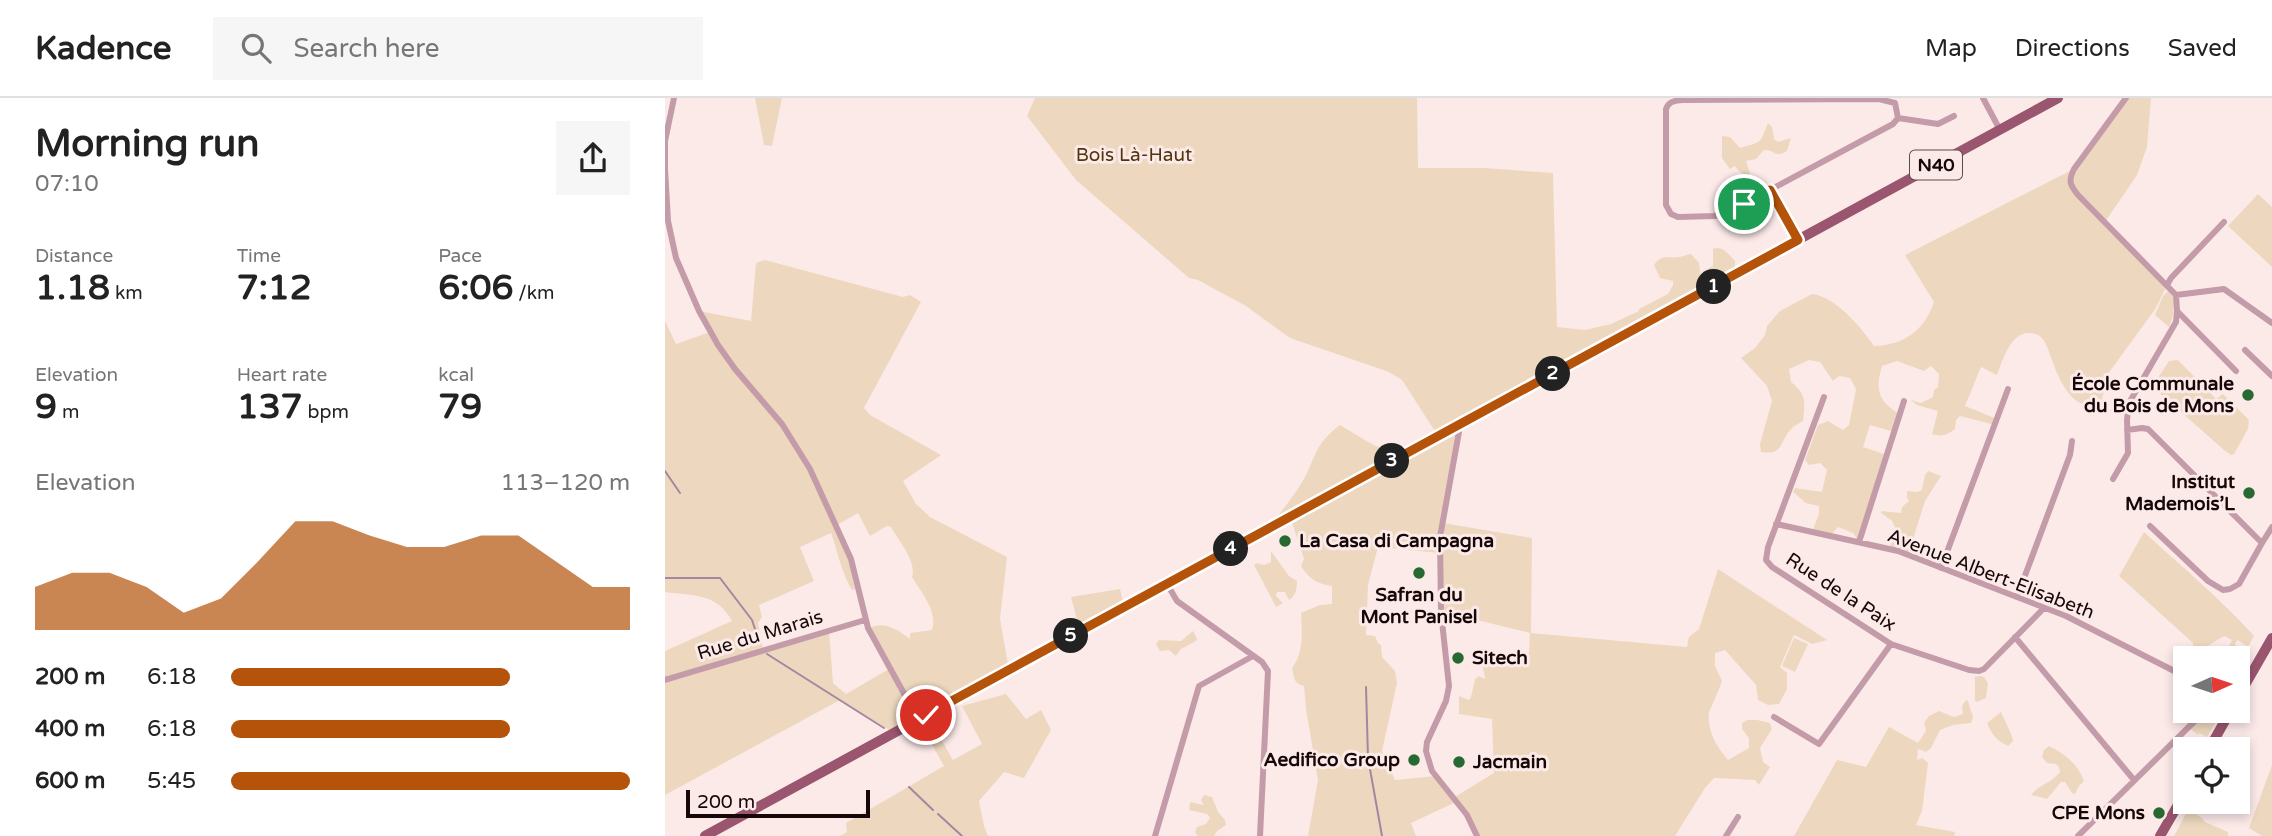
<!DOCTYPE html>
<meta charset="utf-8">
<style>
:root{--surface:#fff;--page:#f6f6f6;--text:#222;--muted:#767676;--line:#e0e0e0;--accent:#b45309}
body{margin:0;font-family:"Varela Round",sans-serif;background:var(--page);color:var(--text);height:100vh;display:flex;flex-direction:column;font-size:26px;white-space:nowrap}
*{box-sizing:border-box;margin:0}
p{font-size:23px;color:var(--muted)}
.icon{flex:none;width:38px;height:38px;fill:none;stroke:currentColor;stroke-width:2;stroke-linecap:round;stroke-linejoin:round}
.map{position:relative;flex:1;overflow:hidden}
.details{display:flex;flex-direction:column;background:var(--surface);width:665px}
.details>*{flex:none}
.needle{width:46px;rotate:87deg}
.fabs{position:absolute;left:1508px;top:548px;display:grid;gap:14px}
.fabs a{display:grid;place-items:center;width:77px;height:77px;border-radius:0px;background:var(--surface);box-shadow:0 4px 10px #0003;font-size:35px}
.scale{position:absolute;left:21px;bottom:18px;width:184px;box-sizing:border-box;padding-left:7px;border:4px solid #160808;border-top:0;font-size:19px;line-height:24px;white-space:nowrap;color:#160808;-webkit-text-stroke:5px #fceae9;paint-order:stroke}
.pin{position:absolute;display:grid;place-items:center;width:60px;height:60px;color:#fff;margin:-30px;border:4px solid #fff;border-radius:50%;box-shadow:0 2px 7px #0007}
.km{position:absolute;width:35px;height:35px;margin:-18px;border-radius:50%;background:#222;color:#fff;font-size:19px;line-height:35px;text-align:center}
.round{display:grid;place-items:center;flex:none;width:74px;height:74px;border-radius:0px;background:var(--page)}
.headline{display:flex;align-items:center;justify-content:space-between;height:119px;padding:0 35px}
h1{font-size:38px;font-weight:700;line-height:52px}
.figures{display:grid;grid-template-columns:repeat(3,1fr);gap:10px;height:119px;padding:7px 35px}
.figures div{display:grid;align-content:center}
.figures b{font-size:35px;font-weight:700}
.figures small{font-size:19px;font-weight:400}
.figures p{font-size:19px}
.chart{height:196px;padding:14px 35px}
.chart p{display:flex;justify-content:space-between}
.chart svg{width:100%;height:126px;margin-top:7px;fill:var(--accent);opacity:.7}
ul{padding:0 35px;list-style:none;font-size:23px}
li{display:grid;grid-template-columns:112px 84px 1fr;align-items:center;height:52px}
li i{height:18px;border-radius:9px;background:var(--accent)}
header{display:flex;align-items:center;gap:42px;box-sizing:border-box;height:98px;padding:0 35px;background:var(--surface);border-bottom:2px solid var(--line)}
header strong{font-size:33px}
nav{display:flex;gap:38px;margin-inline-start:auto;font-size:24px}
.search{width:490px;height:63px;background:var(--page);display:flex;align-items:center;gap:18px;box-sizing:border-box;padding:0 24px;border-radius:0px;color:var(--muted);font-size:26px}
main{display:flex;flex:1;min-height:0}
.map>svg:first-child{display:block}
.green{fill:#edd8bf;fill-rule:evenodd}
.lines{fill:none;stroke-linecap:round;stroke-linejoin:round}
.stream{stroke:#a586a0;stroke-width:2}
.street{stroke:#c49ca9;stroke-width:6}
.primary{stroke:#9a556f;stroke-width:10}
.route-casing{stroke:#fff;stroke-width:14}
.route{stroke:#b45309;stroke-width:9}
.poi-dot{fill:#286932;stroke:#fceae9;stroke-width:2.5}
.labels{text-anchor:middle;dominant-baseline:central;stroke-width:6;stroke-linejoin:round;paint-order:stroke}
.shield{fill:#fceae9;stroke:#5b4c4c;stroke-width:2}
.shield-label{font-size:18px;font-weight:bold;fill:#160808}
.park-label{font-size:19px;fill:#51350d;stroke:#fceae9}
.poi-label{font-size:19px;font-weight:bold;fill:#160808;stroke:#fceae9;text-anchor:end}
.street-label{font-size:19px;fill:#160808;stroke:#fceae9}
</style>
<header>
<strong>Kadence</strong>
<div class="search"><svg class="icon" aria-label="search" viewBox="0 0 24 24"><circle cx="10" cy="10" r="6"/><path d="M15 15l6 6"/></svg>Search here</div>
<nav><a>Map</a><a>Directions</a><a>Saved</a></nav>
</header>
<main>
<section class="details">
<div class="headline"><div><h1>Morning run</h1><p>07:10</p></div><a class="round"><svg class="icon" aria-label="share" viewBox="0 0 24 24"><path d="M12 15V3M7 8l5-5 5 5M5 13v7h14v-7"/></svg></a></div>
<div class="figures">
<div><p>Distance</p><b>1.18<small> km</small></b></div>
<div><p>Time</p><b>7:12</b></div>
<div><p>Pace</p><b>6:06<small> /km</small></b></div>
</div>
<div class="figures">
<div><p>Elevation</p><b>9<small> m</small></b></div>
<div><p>Heart rate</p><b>137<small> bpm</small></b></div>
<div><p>kcal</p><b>79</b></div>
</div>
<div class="chart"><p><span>Elevation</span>113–120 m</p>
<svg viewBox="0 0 160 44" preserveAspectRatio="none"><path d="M0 44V29L10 24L20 24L30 29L40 38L50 33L60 20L70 6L80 6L90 11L100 15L110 15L120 11L130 11L140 20L150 29L160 29V44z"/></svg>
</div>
<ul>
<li><b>200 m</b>6:18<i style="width:70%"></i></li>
<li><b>400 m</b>6:18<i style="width:70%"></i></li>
<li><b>600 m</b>5:45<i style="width:100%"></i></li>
</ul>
</section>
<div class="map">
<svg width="1607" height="738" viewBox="0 0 1607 738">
<rect width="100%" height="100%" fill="#fceae9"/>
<path class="green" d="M90 0H117L107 48 99 47Z
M370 0H752L753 70H819L888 75 892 229 920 232 946 226 974 213V211L1003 196 1008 187V183L995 180 989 167C997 155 1003 161 1014 159 1018 159 1022 156 1026 156L1034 165 1036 181 1039 173 1048 168V151C1058 147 1064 157 1070 163V174L988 214 992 220 793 327 778 425 867 440 866 535 1022 549 1024 539 1034 531 1053 471 1162 542 1147 546 1129 537 1115 569 1122 575V591L1114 606 1103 607 1093 602 1091 587 1060 552 1050 555V568L1057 583C1054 593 1046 608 1044 615 1042 634 1052 649 1063 662L1084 650V640L1077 631V625L1082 622H1092L1105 625 1107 631 1095 650 1098 664 1105 669 1094 687 1090 682 1049 680 1040 690 1010 738H812L791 704 746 725 751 738H643L653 682 641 611 639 588C629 586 629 580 627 570 639 554 637 534 636 515L655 507 667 506V488C652 486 644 481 636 468L639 461 625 419 603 431C614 416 626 402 636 386 652 360 647 348 675 327L710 348 743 354 773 338 737 282 724 274 625 240 581 208 533 182 524 180 411 82 362 18ZM713 449 774 455 779 514 865 535 864 555 853 551 844 560 827 557 822 551 817 552 816 558 820 581 814 578 810 581 806 599 804 602 794 598V616L827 621 829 675 788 700 770 678 730 682 717 653 732 585 730 573 717 559 716 547 713 545 710 538 701 537 703 487Z
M1461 0H1486L1482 49 1472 77 1440 124 1502 187 1491 210 1437 284 1439 292 1435 310C1425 308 1416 307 1409 301 1399 292 1391 274 1387 262 1382 249 1380 235 1364 235 1345 235 1338 262 1332 277L1316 269 1300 308 1332 321 1330 327 1295 318 1291 322 1290 331C1282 337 1277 339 1267 336L1273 313 1252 307 1246 302 1256 305 1268 299 1269 292 1273 289 1274 276 1266 268 1259 273 1232 263 1217 268C1210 292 1213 303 1234 316L1229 334 1205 327 1198 349 1222 357 1194 444 1188 435 1173 429 1165 438 1147 434 1154 416V408L1141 405 1128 394 1130 390 1157 394 1162 372 1155 365 1144 367 1140 362 1153 327 1163 323 1178 332 1184 327 1191 291 1185 280 1174 278 1168 283 1155 264 1144 262 1124 271 1126 284C1142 297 1140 303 1138 323 1137 323 1128 329 1127 330 1114 343 1120 357 1096 354L1095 346 1107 303 1102 288 1076 260 1090 250 1100 237 1102 228 1115 213 1147 196C1171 199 1196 229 1209 248 1239 247 1259 233 1269 204L1240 157 1409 71Z
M1103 25 1107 29 1109 41 1113 44 1126 40 1122 53C1109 61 1110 51 1099 52L1091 61 1081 63 1087 82 1084 83C1081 76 1073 74 1070 68L1065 71 1057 60V38L1065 39 1075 50C1099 43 1094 46 1103 25Z
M1593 96 1607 109V169L1563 128Z
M100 162 238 199 245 197 256 204 199 310 205 317 276 357 238 383 251 406 265 419 342 459 335 521 344 572 262 617 288 662 317 646 297 608 341 596 361 621 376 612 386 632 359 680 339 674 314 703 319 728 323 738H175L182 734 181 725 279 668 253 622 229 635 175 602 0 697V553L67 523C52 495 29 498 0 494V223L11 246 45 234 34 213 86 223 91 165ZM193 415 205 438 222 428 226 429C233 442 252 463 247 479 256 494 273 513 267 532L245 535V541C232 531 219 523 203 530L224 571 181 596 168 585 164 532 98 551 93 525 97 519 94 507 149 483 135 449 166 435C173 454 176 474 187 492L190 491 183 455 172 427Z
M1503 193 1509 198C1509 209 1509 219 1504 229L1490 217 1498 198Z
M1513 262 1551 301 1558 296 1584 322 1583 331 1569 356 1566 357 1559 352 1490 291V284L1504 263Z
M1263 373 1276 378 1260 403 1243 457 1224 451 1232 433 1227 423 1216 415 1217 413 1236 415 1237 409 1244 403 1242 400V393L1252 394 1257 392 1260 377Z
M1479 434C1516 468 1556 501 1589 538L1583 549 1573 542 1570 545 1573 555 1571 559 1562 553 1567 542 1559 538 1541 549 1535 560 1530 558 1528 545 1454 478Z
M606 453 624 478 632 483C632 490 631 498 624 502L620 494H612L611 498 618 505 611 509 589 467 592 465 599 467 606 464Z
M455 491 459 509 415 533 406 499Z
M528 533 532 541 531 543 516 551 511 558 504 552 495 553 491 546 494 542 516 543Z
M1129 540 1143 546 1130 574 1117 568Z
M1314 578 1319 579 1323 585 1321 600 1312 604 1310 603V579Z
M1301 602 1303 603 1308 619 1306 625 1288 627 1275 632 1266 650 1261 654 1253 651 1252 662 1257 660 1263 665 1257 713 1251 727 1290 734 1289 738H1129L1172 662 1201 669 1224 629 1253 645 1261 633 1259 625 1264 618 1274 613 1289 619 1298 616 1297 608Z
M1543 613H1557L1542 639 1534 635 1533 637 1524 630Z
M1336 614 1347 638 1348 643 1343 648C1331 642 1327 637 1322 625Z
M1384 648C1400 656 1413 666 1419 683L1414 688 1410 696 1407 695 1400 684H1396L1382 701 1366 697C1373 687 1387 685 1395 674L1394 669 1391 666 1382 665 1377 659 1379 652Z
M1607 667V738H1597L1584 730Z
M539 697 547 699 553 714 560 722 561 727 552 733 549 738H533L530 734 532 729 541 726 545 720 542 716 524 712 525 704 539 707 536 702Z
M1523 712 1536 719 1540 724 1563 734V738H1509Z"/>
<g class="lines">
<path class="stream" d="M0 373 15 395
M0 480H55L87 522 91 534
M102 556 219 630
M701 589 703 660 717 738
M244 689 268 712
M273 716 297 738"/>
<path class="street" d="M9 0 0 43V71L3 123 11 160 34 213 53 247 70 271 117 326 145 371 186 461 203 530 253 621
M1318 0 1335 32
M1461 0 1409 71C1403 83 1405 87 1413 97L1511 197 1512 213 1571 273
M1233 20 1273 26 1289 18
M1105 92 1228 26 1233 20 1230 5 1214 1 1017 2C1009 3 1004 3 1001 11V107L1006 116 1013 119 1050 118 1105 92 1133 142
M1502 187 1506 180 1559 124
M1511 197 1559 191 1607 225
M1580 252 1607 278
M1159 299 1103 449 1101 462 1107 469 1226 546 1304 572 1314 573 1319 571 1379 510
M793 327 794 334 775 439 776 514 784 588 781 603 762 644 761 653 767 673 802 717 812 738
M1462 332 1477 330 1483 331 1597 445 1607 429
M1448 381 1463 355 1462 322 1464 305 1511 224 1512 213
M1111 426 1233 453 1401 518 1521 579
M1485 428 1543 483 1558 492 1565 491 1574 486 1597 445
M1194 444 1239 303
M1276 470 1343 291
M502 486 512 503 597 564 603 573 595 738
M1352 499 1405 357 1407 343
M1350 539 1469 682
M0 582 200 522
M1109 619 1154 646 1226 546
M490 738 534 588 588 558
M1061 738 1073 719
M1413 738 1541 612"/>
<path class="primary" d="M1573 599 1607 540
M1544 651 1566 612
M40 738 1393 0
M1495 738 1521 693"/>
</g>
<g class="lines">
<g class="route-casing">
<path id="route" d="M261 617 1133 142 1105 92 1079 106"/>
</g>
<use href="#route" class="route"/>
</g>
<g class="poi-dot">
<circle cx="1583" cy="297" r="7"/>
<circle cx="1584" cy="395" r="7"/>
<circle cx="620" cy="443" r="7"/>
<circle cx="754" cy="475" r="7"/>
<circle cx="793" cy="560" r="7"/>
<circle cx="749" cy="662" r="7"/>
<circle cx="794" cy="664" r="7"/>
<circle cx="1494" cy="715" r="7"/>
</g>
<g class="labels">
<rect class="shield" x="1245" y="52.5" width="52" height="29" rx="5"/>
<g class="shield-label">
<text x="1271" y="67">N40</text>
</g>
<g class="park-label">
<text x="469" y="57">Bois Là-Haut</text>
</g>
<g class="poi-label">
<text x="1569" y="286">École Communale<tspan x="1569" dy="22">du Bois de Mons</tspan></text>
<text x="1570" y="384">Institut<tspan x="1570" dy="22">Mademois’L</tspan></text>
<text x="634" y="443" text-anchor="start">La Casa di Campagna</text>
<text x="754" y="497" text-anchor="middle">Safran du<tspan x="754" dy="22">Mont Panisel</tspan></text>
<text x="807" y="560" text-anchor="start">Sitech</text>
<text x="735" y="662">Aedifico Group</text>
<text x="808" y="664" text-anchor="start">Jacmain</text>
<text x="1480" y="715">CPE Mons</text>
</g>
<g class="street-label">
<text transform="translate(1326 476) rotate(21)">Avenue Albert-Elisabeth</text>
<text transform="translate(1176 494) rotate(33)">Rue de la Paix</text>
<text transform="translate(95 537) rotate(-17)">Rue du Marais</text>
</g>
</g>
</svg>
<div class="fabs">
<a><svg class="needle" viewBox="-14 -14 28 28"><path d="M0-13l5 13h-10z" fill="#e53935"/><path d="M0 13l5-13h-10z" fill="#767676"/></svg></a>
<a><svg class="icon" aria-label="locate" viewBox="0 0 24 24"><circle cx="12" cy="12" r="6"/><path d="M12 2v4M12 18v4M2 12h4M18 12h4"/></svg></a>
</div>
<div class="scale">200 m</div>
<div class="pin" style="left:1079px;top:106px;background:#1e9e55"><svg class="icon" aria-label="arrive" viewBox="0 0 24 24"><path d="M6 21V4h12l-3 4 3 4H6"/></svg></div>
<div class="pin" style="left:261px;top:617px;background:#d93025"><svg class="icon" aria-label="check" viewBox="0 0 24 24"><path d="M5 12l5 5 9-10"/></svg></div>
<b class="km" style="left:1049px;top:189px">1</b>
<b class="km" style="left:888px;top:276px">2</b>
<b class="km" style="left:727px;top:363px">3</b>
<b class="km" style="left:566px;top:451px">4</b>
<b class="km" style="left:406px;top:538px">5</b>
</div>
</main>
